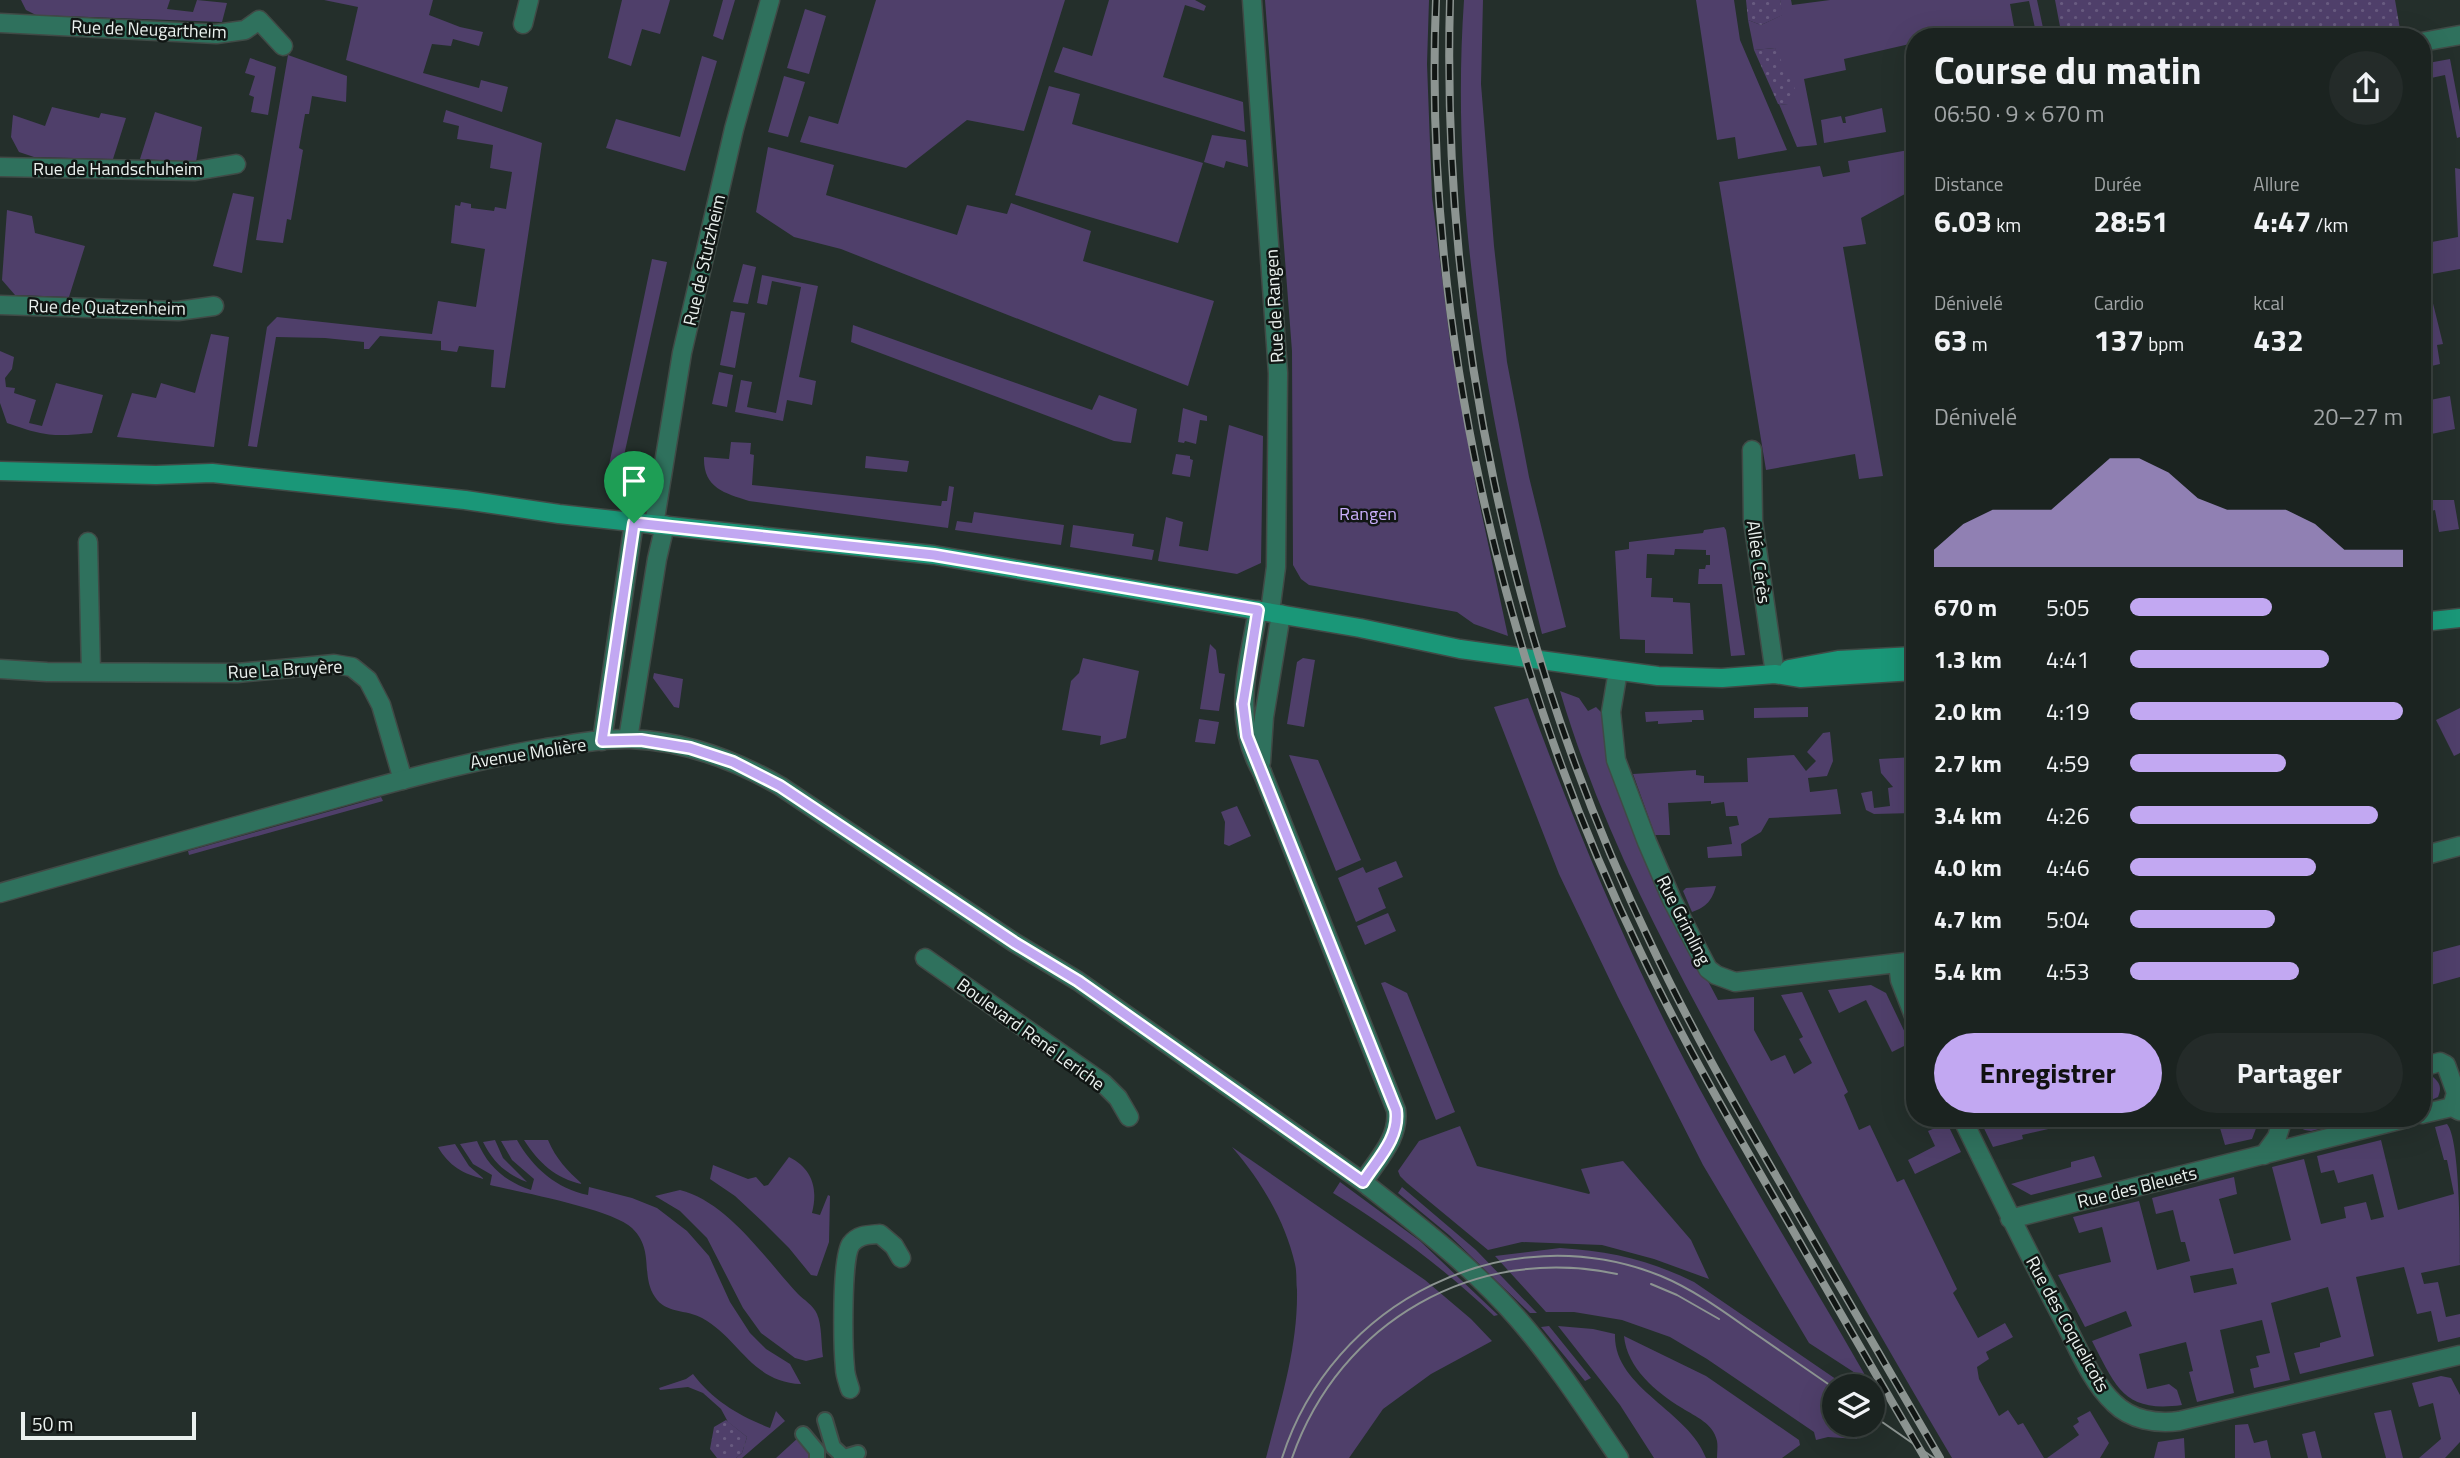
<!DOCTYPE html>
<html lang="fr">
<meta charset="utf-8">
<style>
:root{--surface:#1b2320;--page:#242b29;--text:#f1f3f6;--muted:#a0a4a5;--line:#39403e;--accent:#c2a8f2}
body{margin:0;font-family:"Titillium Web",sans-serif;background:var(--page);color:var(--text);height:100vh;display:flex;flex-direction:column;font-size:26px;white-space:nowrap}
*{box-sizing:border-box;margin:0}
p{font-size:23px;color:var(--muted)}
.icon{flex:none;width:38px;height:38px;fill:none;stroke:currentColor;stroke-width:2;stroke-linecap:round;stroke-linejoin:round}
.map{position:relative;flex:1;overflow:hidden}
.drawer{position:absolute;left:1906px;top:28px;width:525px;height:1099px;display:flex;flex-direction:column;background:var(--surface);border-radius:28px;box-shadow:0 7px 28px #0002,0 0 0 2px var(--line)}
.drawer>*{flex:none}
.controls{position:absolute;left:1822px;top:1374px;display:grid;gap:14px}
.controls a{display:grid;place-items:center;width:63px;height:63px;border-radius:50%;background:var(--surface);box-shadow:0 7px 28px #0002,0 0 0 2px var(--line);font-size:35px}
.scale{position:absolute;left:21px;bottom:18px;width:175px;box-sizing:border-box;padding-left:7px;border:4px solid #eaf1ee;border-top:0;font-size:19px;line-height:24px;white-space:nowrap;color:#eaf1ee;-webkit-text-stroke:5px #111614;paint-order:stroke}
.pin{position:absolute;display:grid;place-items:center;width:60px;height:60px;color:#fff;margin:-72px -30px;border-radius:50% 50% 50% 0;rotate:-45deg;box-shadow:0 0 7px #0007}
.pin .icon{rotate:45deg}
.round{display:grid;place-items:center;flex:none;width:74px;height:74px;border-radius:37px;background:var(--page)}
.summary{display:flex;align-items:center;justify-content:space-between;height:119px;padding:0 28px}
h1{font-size:38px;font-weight:700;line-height:52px}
.metrics{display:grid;grid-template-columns:repeat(3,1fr);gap:10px;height:119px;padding:7px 28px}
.metrics div{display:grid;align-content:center}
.metrics b{font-size:30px;font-weight:700}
.metrics small{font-size:19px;font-weight:400}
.metrics p{font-size:19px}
.chart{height:196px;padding:14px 28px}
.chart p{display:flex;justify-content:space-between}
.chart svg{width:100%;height:126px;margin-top:7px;fill:var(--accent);opacity:.7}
.cta{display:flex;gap:14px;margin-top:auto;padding:14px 28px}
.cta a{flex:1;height:80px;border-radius:42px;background:var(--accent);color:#111;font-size:28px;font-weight:700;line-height:80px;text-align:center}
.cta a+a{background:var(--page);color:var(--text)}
ul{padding:0 28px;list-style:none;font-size:23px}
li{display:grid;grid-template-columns:112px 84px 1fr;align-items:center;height:52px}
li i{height:18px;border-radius:9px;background:var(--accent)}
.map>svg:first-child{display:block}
.green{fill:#4f3f6a;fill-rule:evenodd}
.park{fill:url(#park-dots)}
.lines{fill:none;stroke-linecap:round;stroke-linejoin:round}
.pedestrian-casing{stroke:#404a46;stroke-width:18}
.minor-casing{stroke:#404a46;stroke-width:21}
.tertiary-casing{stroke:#404a46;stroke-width:21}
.secondary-casing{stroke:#404a46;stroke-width:21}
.pedestrian{stroke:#2f715d;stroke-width:14}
.minor{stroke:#2f715d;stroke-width:18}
.tertiary{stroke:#2f715d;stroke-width:18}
.secondary{stroke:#1a9778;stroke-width:18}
.tram{stroke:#8c9491;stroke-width:2}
.rail-casing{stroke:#8c9491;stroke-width:8}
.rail{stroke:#111614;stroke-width:5;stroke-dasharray:16;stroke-linecap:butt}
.route-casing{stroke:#fff;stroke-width:14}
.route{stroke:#c2a8f2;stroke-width:9}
.labels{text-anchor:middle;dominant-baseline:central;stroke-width:5;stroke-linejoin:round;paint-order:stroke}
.street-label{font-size:18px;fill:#eaf1ee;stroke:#111614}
.park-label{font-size:18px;fill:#caaffc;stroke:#111614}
</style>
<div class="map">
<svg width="2460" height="1458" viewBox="0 0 2460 1458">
<defs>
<pattern id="park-dots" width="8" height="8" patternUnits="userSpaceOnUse" patternTransform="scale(1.75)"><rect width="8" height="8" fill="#4f3f6a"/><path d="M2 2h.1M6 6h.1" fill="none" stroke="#685b80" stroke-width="1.8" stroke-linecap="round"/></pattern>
</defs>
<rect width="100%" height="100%" fill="#242f2b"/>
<path class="green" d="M21 0H170L167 9 193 12 197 0 227 3 222 22 36 15 26 10Z
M324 0H433L429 15 460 27 483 32 479 46 453 39 451 46 432 44 423 73 479 88 481 80 508 87 502 112 346 60 358 7Z
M622 0H670L660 34 642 29 631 66 608 58Z
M723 0H735L723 40 713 36Z
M876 0H1065L1024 131 967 120 906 168 800 142 809 116 838 124Z
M1109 0H1195L1206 6 1204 11 1185 5 1163 77 1243 102 1245 132 1054 72 1063 47 1092 56Z
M1265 0H1429L1427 64 1432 197 1450 341 1477 492 1508 636 1474 624 1457 612 1309 585 1301 579 1293 565 1292 351Z
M1464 0H1483L1481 84 1494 246 1507 362 1529 477 1566 627 1542 634C1490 427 1449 215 1464 0Z
M1696 0H1734L1740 40 1787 150 1738 159 1735 137 1717 140Z
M1780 0H1791L1792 5 1830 0H2037L2045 37H2037L2029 1 2010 4 2016 37H1986L1984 27 1966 30 1960 34 1946 37H1914V43L1844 59 1846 70 1804 79 1817 145 1797 147 1779 104 1788 105 1775 48 1754 50 1748 20 1761 25 1782 15Z
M805 9 826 16 809 74 787 68Z
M288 55 347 76 346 102 312 96 309 114H305L299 148 303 150 291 220 287 219 283 243 256 240Z
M702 56 717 61 685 171 606 148 616 119 680 137Z
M250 58 276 67 268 115 251 112 254 97 249 95 255 76 245 73Z
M2450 59 2460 112V137L2457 138 2445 75 2431 78 2428 63Z
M784 76 805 82 788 137 768 132Z
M1049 86 1080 94 1072 124 1203 163 1178 243 1015 195Z
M52 107 99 118 101 113 126 118 113 159 34 157 19 152 11 137 13 115 45 126Z
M1882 108 1886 132 1824 143 1821 120 1841 116 1843 123H1846L1845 117Z
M446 110 542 143 505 388 491 387 494 350 459 346 457 352 441 350V341L380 336 369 349H364V342L325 338 276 337 257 447 248 446 267 327 277 317 432 334 438 301 476 307 485 249 451 243 455 205 460 206 461 202 471 204V208L494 211 495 207 506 209 512 172 490 168 493 145 457 139 459 126 443 122Z
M155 112 202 127 196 162 140 159Z
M1212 135 1246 140 1248 167 1226 161 1224 168 1204 162Z
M768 147 834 165 826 195 957 235 967 205 1007 214 1011 203 1091 231 1083 261 1214 301 1188 386 841 249 794 237 756 212Z
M1914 149V189L1861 218 1866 244 1843 247 1883 476 1859 479 1855 454 1766 470 1719 182 1820 166 1823 177 1850 172 1848 161Z
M2455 168 2460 169V269L2426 275 2443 344 2437 345 2440 364 2423 368 2430 400 2450 396 2455 429 2422 436V216L2426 215 2432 242 2458 237Z
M233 193 254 197 242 273 213 266Z
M7 210 32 216 35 233 85 246 69 297 15 295 2 280Z
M652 259 667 262 623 460 618 468 609 465Z
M743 264 756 267 748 304 733 302Z
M762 275 818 286 799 377 816 381 812 405 787 400 783 421 735 412 741 380 752 382 747 407 776 413 801 287 772 281 767 305 757 303Z
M731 311 745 313 735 368 720 365Z
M853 325 1092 410 1099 395 1137 409 1131 443 1114 441 851 342Z
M211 334 229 337 214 447 117 437 132 393 156 398 161 383 195 393Z
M0 351 14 357 12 369 5 378 6 387 15 388 14 393 36 400 29 423 42 426 56 383 103 395 92 433C53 437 44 436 7 423L0 403Z
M719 372 733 375 727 407 712 404Z
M1183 408 1207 416V421L1200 420 1196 444 1185 441 1184 443 1178 442Z
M1229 425 1263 436 1261 563 1237 574 1158 561 1166 517 1183 522 1179 546 1208 551Z
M731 442 751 443 750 454 754 455 752 485 941 506 942 501H947L949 486 954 487 948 528 749 501C724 493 703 488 704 457L729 459Z
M1176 454 1190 456V459L1193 460 1190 477 1172 474Z
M866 456 909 461 907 472 865 468Z
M2422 500H2454L2459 529 2439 532 2435 510 2424 513 2425 525H2422Z
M974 512 1064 525 1061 545 955 530 957 521 972 523Z
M1073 525 1134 534 1132 546 1154 550 1152 560 1070 547Z
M1724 527 1726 530 1745 655 1731 656 1722 584H1698L1699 569H1705L1706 565H1710V555H1706V550L1675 549 1674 555 1647 554 1646 578H1652L1651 597 1673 598V602L1690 603 1693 654 1645 653V640L1620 639 1615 551 1629 549V542L1703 533 1704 530Z
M1210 644 1216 650 1219 673 1225 674 1219 711 1200 709Z
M1083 658 1139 671 1126 738 1100 745 1101 736 1062 730 1071 681 1079 673Z
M1303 658 1315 660 1304 727 1287 724 1297 662Z
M654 673 683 679 679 708 674 707 653 678Z
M1560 691 1579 698 1588 711 1596 707 1601 712 1610 758 1702 970 1718 1000 1754 997V1030L1771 1061 1785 1055 1794 1074 1812 1063 1799 1039 1803 1037 1781 995 1802 992 1848 1092 1844 1095 1859 1130 1870 1125 1897 1182 1904 1179 1957 1289 1953 1293 1978 1338 2005 1323 2013 1337 1986 1352 1989 1359 1977 1367 1979 1379 1999 1416 2008 1410 2018 1425 2023 1423 2044 1458H1952C1883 1341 1816 1223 1750 1104 1677 971 1603 837 1560 691Z
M1528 698C1571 815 1618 930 1674 1040 1734 1157 1804 1268 1869 1382L1809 1343 1703 1165 1618 997 1559 874 1494 707Z
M1808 707V717L1754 718V708Z
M2460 708V753L2454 756 2436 720Z
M1703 710 1704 720H1692V722L1658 724V721L1646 722 1645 712Z
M1199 719 1219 722 1215 744 1195 742Z
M1830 732 1833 761 1827 776 1808 778 1810 792 1837 789 1841 814 1769 818 1761 832 1741 844 1742 856 1708 858 1707 847 1732 844 1729 827 1739 825 1737 816H1726L1724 802 1711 804V801L1668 803 1670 835H1655L1633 774 1696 770V775L1704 776V783L1748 782 1747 758 1794 755 1806 771 1816 761 1807 752 1823 733Z
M1289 755 1318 760 1361 860 1336 871Z
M1914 757V813L1874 814 1866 810 1861 793 1872 791 1874 808 1890 806 1888 788 1893 787 1881 773 1879 759Z
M381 797 383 801 189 855 188 851Z
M1237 806 1251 836 1229 846 1224 844 1225 822 1221 812Z
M1396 861 1403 877 1378 888 1386 908 1356 922 1338 878 1363 867 1366 873Z
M1716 886C1712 900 1707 907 1692 912L1683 891 1686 888Z
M1388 913 1396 931 1365 945 1357 926Z
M2460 945V977L2427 986 2422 970V955Z
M1385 982 1407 993 1455 1112 1436 1120 1381 983Z
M1871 985 1886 993 1910 1043 1892 1052 1866 1000 1839 1013 1828 990Z
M2422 1076H2432C2440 1083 2442 1087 2438 1097L2422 1104Z
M1979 1118H2063L2065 1121 2057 1127 2022 1135 2023 1139 1993 1147Z
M2217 1118H2260L2252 1139 2225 1145Z
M2295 1118H2363L2311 1131C2302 1130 2297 1128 2295 1118Z
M1947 1123 1961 1152 1915 1174 1908 1160 1935 1146 1928 1131Z
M2447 1124C2460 1139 2460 1238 2460 1265L2421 1273 2424 1284 2438 1282 2446 1317 2460 1314V1337L2438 1342 2431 1311 2417 1314 2404 1267 2356 1277 2374 1356 2300 1374 2294 1353 2320 1347V1343L2341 1337 2328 1287 2271 1303 2290 1380 2254 1388 2250 1369 2259 1367 2256 1356 2270 1353 2262 1320 2220 1330 2234 1393 2197 1402 2189 1372 2193 1371 2186 1342 2139 1354 2147 1389 2169 1384 2177 1390 2182 1405C2124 1413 2116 1387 2092 1341L2132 1326 2126 1311 2085 1327 2058 1275 2111 1262 2102 1227 2079 1233 2073 1217 2139 1201 2157 1270 2190 1261 2185 1242H2181L2173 1210 2156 1214 2152 1198 2234 1177 2237 1194 2219 1199 2234 1254 2291 1240 2272 1167 2304 1159 2321 1224 2346 1218 2344 1207 2366 1202 2371 1220 2384 1217 2373 1174 2338 1183 2334 1170 2321 1173 2317 1156 2381 1140 2398 1210 2454 1194 2447 1160H2444L2435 1127ZM2233 1268 2237 1284 2194 1293 2190 1276Z
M1460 1126 1477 1166 1589 1194 1590 1193 1581 1169 1623 1161 1691 1240 1709 1279 1654 1259 1602 1245 1522 1242 1488 1250 1407 1183 1400 1176 1398 1171 1419 1141Z
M495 1140 503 1158 527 1182C506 1174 493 1162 483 1142Z
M517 1140C533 1168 557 1189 588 1195L589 1187 632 1198 657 1208 687 1231 709 1256 730 1302 750 1333 766 1349 790 1364 801 1384C751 1382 739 1338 702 1318 686 1309 666 1314 655 1297 640 1275 655 1250 632 1228 612 1209 520 1192 490 1185L492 1175 473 1164 460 1144 477 1141C488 1167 505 1181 531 1190L534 1179 512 1160 501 1141Z
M524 1140H548C556 1159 567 1170 582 1184 556 1179 538 1162 524 1140Z
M455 1144 469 1166 484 1179C463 1174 449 1166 438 1147Z
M1232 1147 1425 1280 1471 1319 1492 1341 1431 1374 1383 1409 1349 1458H1266C1280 1403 1298 1348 1297 1290 1296 1282 1297 1272 1295 1264 1285 1220 1261 1181 1232 1147Z
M2094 1156 2102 1177 2031 1195 2011 1184 2071 1167V1162Z
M789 1157C813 1169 818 1189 812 1213L820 1215 828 1195 830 1196 829 1242 817 1276 811 1275 789 1248 764 1223 735 1196 710 1179 713 1165 748 1179 756 1177 764 1186 768 1185Z
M1340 1182 1420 1241 1498 1315 1494 1316C1445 1269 1390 1228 1333 1193Z
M1402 1187 1476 1250 1537 1313H1530L1449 1235 1398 1193Z
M680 1190C728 1202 766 1260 798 1294 804 1300 813 1305 817 1314 822 1325 821 1344 823 1357L806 1361 795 1358 761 1333 743 1308 707 1238 680 1211 655 1196Z
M1560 1248C1610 1251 1649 1260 1694 1282L1846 1386H1834V1424L1858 1425 1857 1439 1828 1437 1816 1440 1814 1432 1707 1359 1670 1337 1622 1320 1574 1312H1546L1495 1256Z
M1549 1326 1591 1378 1585 1381 1541 1327Z
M1558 1326 1593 1329 1615 1334C1613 1388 1689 1411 1706 1458H1654L1620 1405Z
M1624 1336 1706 1376 1799 1440 1800 1445 1782 1458H1717C1717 1453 1718 1446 1717 1441 1713 1423 1696 1417 1682 1408 1656 1392 1627 1368 1624 1336Z
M693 1374C713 1401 740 1416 770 1428L776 1411 785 1421 742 1458H736L742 1453 747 1437 728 1422 721 1409 703 1393 688 1387 660 1390 659 1388 686 1379Z
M2441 1376 2451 1378 2460 1395V1442L2445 1458H2419L2441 1439 2433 1403 2419 1407 2412 1383Z
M2391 1410 2403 1458H2386L2374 1413Z
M2090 1411 2109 1443 2100 1458H2047L2079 1435 2073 1426 2079 1422 2077 1418Z
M2248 1424 2254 1443 2267 1440 2271 1458H2235V1425Z
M2315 1431 2322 1458H2308L2302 1434Z
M799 1437 810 1453 808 1458H776Z
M2184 1438 2185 1458H2154L2158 1442Z"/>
<path class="park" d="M1746 0H1780L1783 15 1761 25 1748 20Z
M2055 0H2395L2401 35 2062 37Z
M1775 48 1796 91 1788 105 1778 104 1754 50Z
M726 1420 747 1437 742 1453 736 1458H717L710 1449 714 1427Z"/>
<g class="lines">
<g class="pedestrian-casing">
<path id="pedestrian" d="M825 1420 833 1447 845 1458
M803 1434 817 1451V1458
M841 1458 858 1453"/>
</g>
<g class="minor-casing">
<path id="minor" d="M1252 0 1278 373 1276 567 1270 612
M0 23 216 34 245 30 259 20 283 46
M523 24 529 0
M2422 42 2460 35
M0 167 195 171 236 164
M0 305 178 311 214 306
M1752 450 1753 521 1775 674
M88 542 91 672
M1258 610C1248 668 1231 718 1262 772
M0 669 47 672 237 673 334 664 352 667 368 680 381 705 403 780
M1618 671 1611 712 1616 760 1647 842 1672 900 1708 969 1716 975 1735 982 1914 961
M1261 762 1264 717 1281 614
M2422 856 2460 846
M925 958 1103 1083 1118 1098 1129 1117
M1898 963 1900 980 1914 1016
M2422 1067 2440 1062 2446 1065 2456 1093 2452 1107
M2422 1114 2452 1107 2460 1111
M1962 1118C1995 1186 2028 1254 2064 1321 2078 1348 2091 1381 2114 1403 2131 1420 2156 1424 2179 1421L2460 1355
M2264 1155 2277 1137 2283 1118
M2010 1219 2407 1118
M850 1389C848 1382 845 1375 845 1368 843 1348 841 1258 851 1244 859 1234 869 1235 880 1234L894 1246 901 1258"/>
</g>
<g class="tertiary-casing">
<path id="tertiary" d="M654 525 682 353 734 129 770 0
M628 739 657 559 665 525
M602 741 634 522
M1262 772 1396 1110C1400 1138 1377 1160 1363 1182
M0 893C117 859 234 827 351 794 416 776 480 759 546 748 574 744 602 738 630 739 683 741 735 760 780 786L1015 943 1078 981 1363 1182C1418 1225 1473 1267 1519 1320 1556 1363 1587 1411 1619 1458"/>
</g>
<g class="secondary-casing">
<path id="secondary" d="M0 471 156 475 212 473 465 500 559 514 934 555 1360 628 1460 649 1658 676 1722 678 1775 674 1801 678 1914 671
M2422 622 2460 618
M1789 669 1838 660 1914 656"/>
</g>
<use href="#pedestrian" class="pedestrian"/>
<use href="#minor" class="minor"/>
<use href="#tertiary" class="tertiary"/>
<use href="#secondary" class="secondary"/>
<path class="tram" d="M1651 1284 1677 1295 1719 1319
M1872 1415 1934 1458
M1282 1458C1332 1301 1506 1214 1661 1276 1692 1289 1719 1308 1747 1328 1776 1348 1805 1368 1834 1388
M1292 1458C1340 1321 1475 1244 1617 1274"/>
<g class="rail-casing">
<path id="rail" d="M1436 0C1423 319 1501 665 1640 951 1683 1041 1733 1127 1783 1213 1830 1295 1877 1377 1925 1458
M1450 0C1441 324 1511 653 1651 944 1690 1027 1736 1107 1782 1186 1834 1277 1887 1367 1940 1458"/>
</g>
<use href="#rail" class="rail"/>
</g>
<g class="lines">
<g class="route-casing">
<path id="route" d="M634 523 934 555 1258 610 1243 704 1247 736 1396 1110C1400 1138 1377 1160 1363 1182L1078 981 1015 943 780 786 733 762 690 748 641 740 602 741Z"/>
</g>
<use href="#route" class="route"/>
</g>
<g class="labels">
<g class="street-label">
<text transform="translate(149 29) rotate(2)">Rue de Neugartheim</text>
<text x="118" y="168">Rue de Handschuheim</text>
<text transform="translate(704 260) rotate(-77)">Rue de Stutzheim</text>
<text transform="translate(1274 306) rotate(-93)">Rue de Rangen</text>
<text transform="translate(107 307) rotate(1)">Rue de Quatzenheim</text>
<text transform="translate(1759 562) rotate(82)">Allée Cérès</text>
<text transform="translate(285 669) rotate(-3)">Rue La Bruyère</text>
<text transform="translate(528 753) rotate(-9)">Avenue Molière</text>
<text transform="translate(1684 920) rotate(63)">Rue Grimling</text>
<text transform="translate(1031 1034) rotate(36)">Boulevard René Leriche</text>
<text transform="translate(2137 1187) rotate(-14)">Rue des Bleuets</text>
<text transform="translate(2068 1324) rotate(61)">Rue des Coquelicots</text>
</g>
<g class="park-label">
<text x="1368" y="513">Rangen</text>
</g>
</g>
</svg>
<div class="controls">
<a><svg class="icon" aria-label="layers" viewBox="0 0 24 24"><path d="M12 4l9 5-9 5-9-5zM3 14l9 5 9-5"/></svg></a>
</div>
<div class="scale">50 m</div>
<div class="pin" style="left:634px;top:523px;background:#1e9e55"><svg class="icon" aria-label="arrive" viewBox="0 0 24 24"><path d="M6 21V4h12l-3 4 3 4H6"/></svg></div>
<section class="drawer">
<div class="summary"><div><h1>Course du matin</h1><p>06:50 · 9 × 670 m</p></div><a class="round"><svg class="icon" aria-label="share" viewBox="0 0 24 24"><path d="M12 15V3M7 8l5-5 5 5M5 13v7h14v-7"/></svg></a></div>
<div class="metrics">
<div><p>Distance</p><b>6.03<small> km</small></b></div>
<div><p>Durée</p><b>28:51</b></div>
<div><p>Allure</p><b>4:47<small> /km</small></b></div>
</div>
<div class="metrics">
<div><p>Dénivelé</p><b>63<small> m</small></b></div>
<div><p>Cardio</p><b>137<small> bpm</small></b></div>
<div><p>kcal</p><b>432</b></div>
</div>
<div class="chart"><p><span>Dénivelé</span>20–27 m</p>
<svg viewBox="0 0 160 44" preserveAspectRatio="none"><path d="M0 44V38L10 29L20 24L30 24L40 24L50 15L60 6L70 6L80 11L90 20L100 24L110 24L120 24L130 29L140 38L150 38L160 38V44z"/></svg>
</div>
<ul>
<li><b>670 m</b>5:05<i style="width:52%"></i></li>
<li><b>1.3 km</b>4:41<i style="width:73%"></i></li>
<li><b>2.0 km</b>4:19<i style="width:100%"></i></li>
<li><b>2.7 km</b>4:59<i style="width:57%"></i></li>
<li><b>3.4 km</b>4:26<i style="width:91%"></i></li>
<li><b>4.0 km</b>4:46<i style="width:68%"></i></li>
<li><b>4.7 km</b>5:04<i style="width:53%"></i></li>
<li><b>5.4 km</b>4:53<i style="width:62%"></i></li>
</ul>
<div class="cta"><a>Enregistrer</a><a>Partager</a></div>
</section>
</div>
